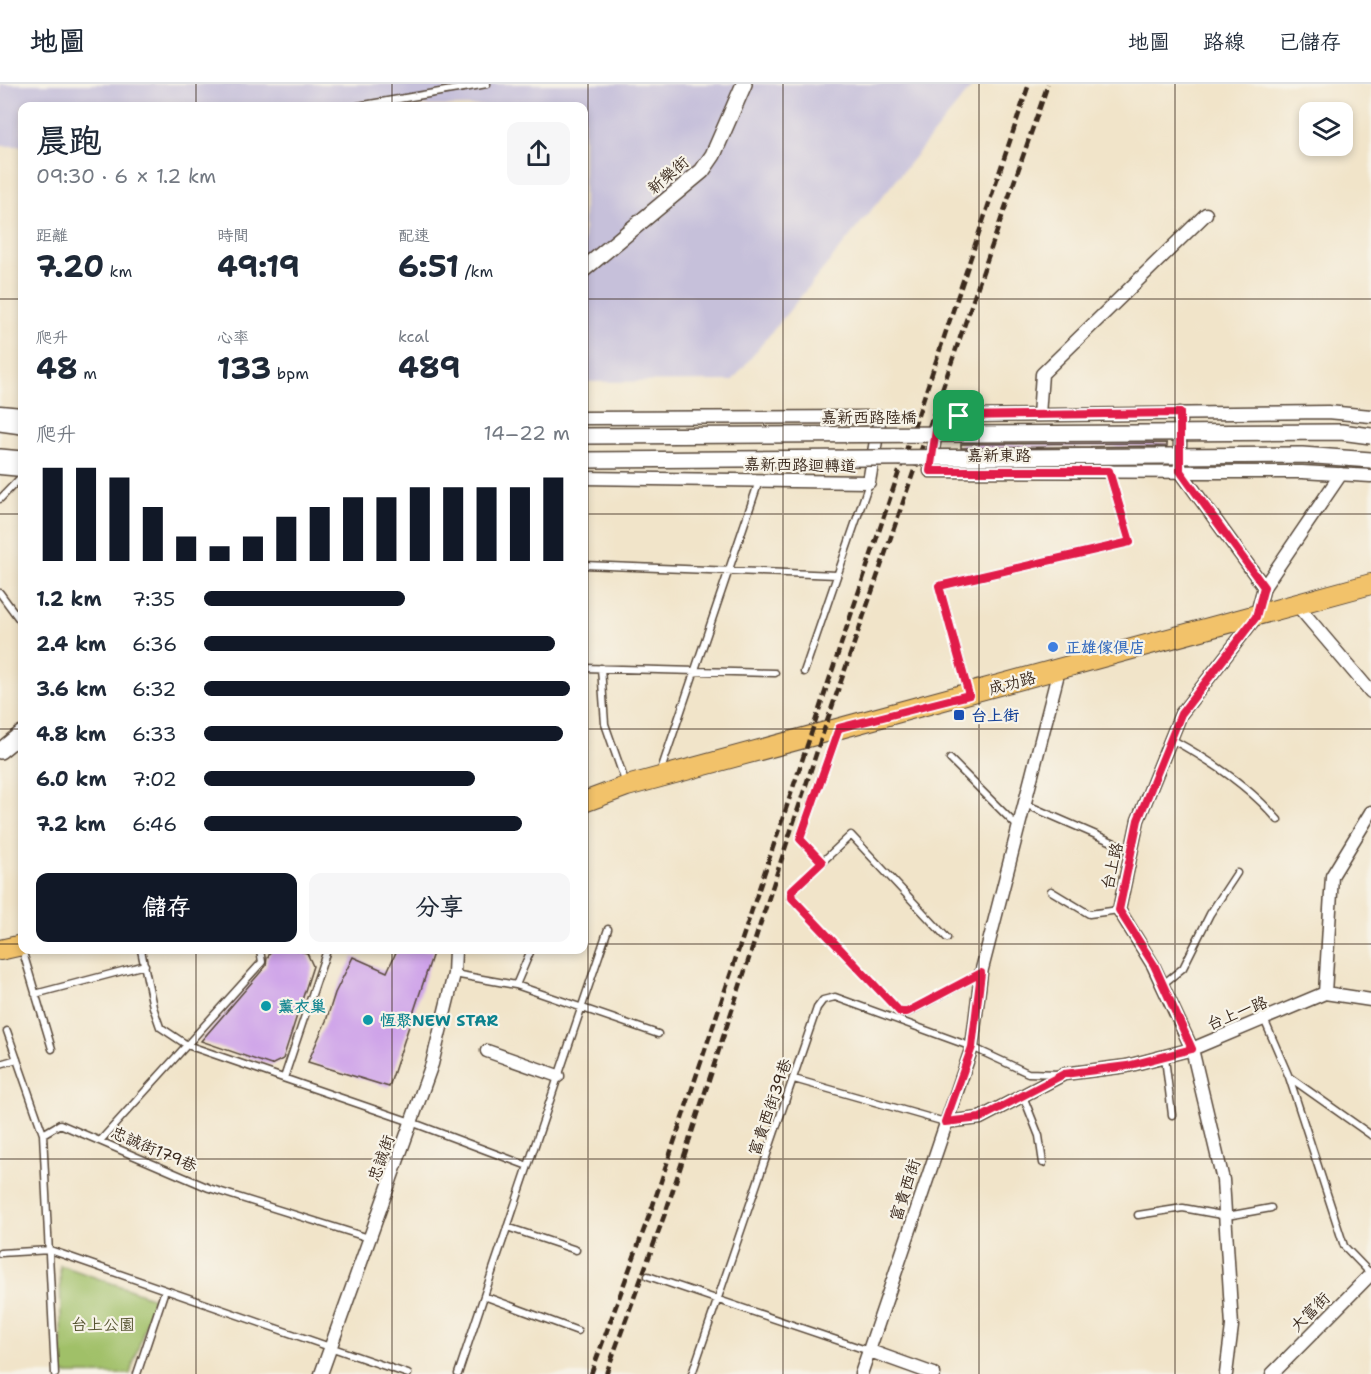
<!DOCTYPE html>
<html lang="zh-TW">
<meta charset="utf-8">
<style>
:root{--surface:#fff;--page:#f6f6f7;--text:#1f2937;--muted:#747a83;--line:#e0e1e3;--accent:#111827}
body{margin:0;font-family:"Shantell Sans","LXGW WenKai TC",sans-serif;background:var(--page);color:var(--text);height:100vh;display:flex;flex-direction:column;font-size:22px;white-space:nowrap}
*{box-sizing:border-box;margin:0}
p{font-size:20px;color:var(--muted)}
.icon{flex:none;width:33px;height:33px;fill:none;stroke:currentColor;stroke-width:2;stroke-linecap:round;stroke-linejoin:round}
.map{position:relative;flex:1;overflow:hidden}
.panel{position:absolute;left:18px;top:18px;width:570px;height:852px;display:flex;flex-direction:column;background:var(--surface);border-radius:12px;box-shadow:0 3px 9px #0003}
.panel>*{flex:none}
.fabs{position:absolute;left:1299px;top:18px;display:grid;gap:12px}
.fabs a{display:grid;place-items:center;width:54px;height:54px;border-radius:12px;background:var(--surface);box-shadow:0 3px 9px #0003;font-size:30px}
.pin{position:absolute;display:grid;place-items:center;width:51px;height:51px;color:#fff;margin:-26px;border-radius:12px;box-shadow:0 3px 9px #0006}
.round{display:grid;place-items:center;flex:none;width:63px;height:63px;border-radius:12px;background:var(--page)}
.headline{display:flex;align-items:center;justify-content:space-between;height:102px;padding:0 18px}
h1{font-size:33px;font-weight:700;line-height:45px}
.stats{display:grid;grid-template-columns:repeat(3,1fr);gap:9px;height:102px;padding:6px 18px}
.stats div{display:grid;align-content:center}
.stats b{font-size:30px;font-weight:700}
.stats small{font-size:16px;font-weight:400}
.stats p{font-size:16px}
.chart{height:168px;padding:12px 18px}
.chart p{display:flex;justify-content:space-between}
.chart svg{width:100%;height:108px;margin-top:6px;stroke:var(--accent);stroke-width:6}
.primary-button{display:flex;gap:12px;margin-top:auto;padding:12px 18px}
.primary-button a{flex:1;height:69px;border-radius:12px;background:var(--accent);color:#fff;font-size:24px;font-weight:700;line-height:69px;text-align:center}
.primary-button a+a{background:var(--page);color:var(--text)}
ul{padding:0 18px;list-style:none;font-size:20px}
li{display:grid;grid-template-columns:96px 72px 1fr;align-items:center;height:45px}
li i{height:15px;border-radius:8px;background:var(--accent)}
header{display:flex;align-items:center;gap:36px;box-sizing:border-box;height:84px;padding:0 30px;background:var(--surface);border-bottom:2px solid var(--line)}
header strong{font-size:28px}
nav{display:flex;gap:33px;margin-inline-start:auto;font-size:21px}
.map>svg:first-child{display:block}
.industrial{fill:#c6c0da}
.green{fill:#a0c068;stroke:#6e7543;stroke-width:1.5}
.building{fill:#cea2e9}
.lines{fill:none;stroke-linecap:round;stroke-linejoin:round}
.service-casing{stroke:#564638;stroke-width:9}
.minor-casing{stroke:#564638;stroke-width:15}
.tertiary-casing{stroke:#564638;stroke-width:18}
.primary-casing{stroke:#564638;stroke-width:22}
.service{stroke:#fff;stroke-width:6}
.minor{stroke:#fff;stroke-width:12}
.tertiary{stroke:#fff;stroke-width:15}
.primary{stroke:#f2c26a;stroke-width:20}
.rail{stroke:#3b2a1e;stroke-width:4.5;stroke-dasharray:9 4.5;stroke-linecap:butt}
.tertiary-bridge-casing{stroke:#564638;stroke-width:18;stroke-linecap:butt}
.tertiary-bridge{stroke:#fff;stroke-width:15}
.route-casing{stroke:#fff;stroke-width:12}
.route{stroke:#e11d48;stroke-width:8}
.grid{fill:none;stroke:#3b2a1e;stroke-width:1.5;stroke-opacity:0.55}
.shop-dot{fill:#3f7fe0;stroke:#f7f3e8;stroke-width:2}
.transit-dot{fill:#1a4fb4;stroke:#f7f3e8;stroke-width:2}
.culture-dot{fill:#0f9aa8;stroke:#f7f3e8;stroke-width:2}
.labels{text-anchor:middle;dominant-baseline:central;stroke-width:4.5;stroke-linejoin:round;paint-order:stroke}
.street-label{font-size:16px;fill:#3b2a1e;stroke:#f7f3e8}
.shop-label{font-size:16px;font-weight:bold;fill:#366cbe;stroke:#f7f3e8;text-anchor:start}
.transit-label{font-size:16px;font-weight:bold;fill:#164399;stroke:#f7f3e8;text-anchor:start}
.culture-label{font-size:16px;font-weight:bold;fill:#0d838f;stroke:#f7f3e8;text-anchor:start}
.park-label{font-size:16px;fill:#595734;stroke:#f7f3e8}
</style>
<header>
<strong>地圖</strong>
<nav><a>地圖</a><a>路線</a><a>已儲存</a></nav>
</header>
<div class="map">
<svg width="1371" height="1290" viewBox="0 0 1371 1290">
<rect width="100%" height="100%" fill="#f7f3e8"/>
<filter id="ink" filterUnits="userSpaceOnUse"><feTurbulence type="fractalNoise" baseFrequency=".0167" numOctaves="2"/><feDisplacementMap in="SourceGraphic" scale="12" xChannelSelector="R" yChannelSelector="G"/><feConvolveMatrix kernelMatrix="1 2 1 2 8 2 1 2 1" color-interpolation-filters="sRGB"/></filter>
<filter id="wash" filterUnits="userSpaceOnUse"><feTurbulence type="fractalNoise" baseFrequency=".008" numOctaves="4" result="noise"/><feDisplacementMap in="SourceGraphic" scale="24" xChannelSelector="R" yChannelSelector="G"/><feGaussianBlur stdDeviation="1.35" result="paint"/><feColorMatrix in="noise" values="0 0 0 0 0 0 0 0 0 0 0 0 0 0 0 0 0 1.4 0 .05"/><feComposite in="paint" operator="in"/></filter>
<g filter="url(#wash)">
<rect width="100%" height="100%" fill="#f1e4c9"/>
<path class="industrial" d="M0 0H974L732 297 584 298V22H22V62H0Z"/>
<path class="green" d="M60 1181 154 1214 130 1290H62Z"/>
<g id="blocks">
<path class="building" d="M1167 359V362L961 364V360Z
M272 866H296L307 869 313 882 283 975 271 981 201 957 266 882 267 874Z
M397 866H434L389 1003 308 978 326 937 335 909 353 873 387 888Z"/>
</g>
</g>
<g filter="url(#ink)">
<use href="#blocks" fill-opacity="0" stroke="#564638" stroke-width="1.5"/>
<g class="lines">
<g class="service-casing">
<path id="service" d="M358 22 487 0
M0 415 22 392
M584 481 837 491
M0 509 22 539
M584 584 775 589
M601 584 605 640 626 700
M804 588 869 399
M968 606 939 502 1130 458 1109 388
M1171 655C1210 676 1249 702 1278 736
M950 675 1018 743
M660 689 759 397
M1025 720 1133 767
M822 778 800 755 838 648
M1051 807 1089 830 1119 826
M947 854 851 751 791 807 792 814 900 928 907 929 980 890
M22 865 52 965
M141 866 153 923 160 943 187 961 411 1038 528 1082
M454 890 516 901 658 950
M1163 900 1183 884 1210 830 1237 789
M516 901 531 866
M35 910 145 881
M1264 935 1289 993 1344 1162 1371 1190
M7 947 43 1050 55 1290
M1165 974 1172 1031
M0 980 17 975
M1289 993 1371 1051
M284 994 327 866
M794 995 945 1038
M1023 1012 1039 1052 1043 1079
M43 1050 60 1040 209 1104 369 1154
M100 1057 262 878 260 866
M1138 1131 1183 1124 1227 1132 1271 1124
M507 1143 576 1166
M0 1169 50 1166 408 1290
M648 1192 869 1267
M484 1212 608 845
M137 1290 165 1206
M458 1290 484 1212 578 1247
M692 1290 817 924 823 916 835 913 972 963 1028 989 1058 990"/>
</g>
<g class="minor-casing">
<path id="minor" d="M0 328 22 330
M1180 329V387L1264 503
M1039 331 1042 290 1206 130
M1371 332 1328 328 959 332 937 339 930 387 1302 388 1371 392
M584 334 880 333 869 398 584 394
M0 384 22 386
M1297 521 1371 608
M1325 909 1371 916
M487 967 558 992
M945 1038 980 1034 1064 990 1127 982 1192 965 1325 909 1332 792 1371 728
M870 1267 934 1290
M321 1290 432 980 454 890 455 866
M861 1290 972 963 981 889 1059 586
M1226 1290 1232 1242 1223 1096 1192 965 1153 881 1119 826 1138 736 1181 630 1256 533 1264 503 1341 390
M1272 1290 1371 1190"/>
</g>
<g class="tertiary-casing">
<path id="tertiary" d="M584 185 702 87 713 71 744 0
M0 339 22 342
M0 373 22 375
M0 667 22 649"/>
</g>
<g class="primary-casing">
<path id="primary" d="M584 718 627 702 1371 500
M0 866 22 861"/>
</g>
<use href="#service" class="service"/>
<use href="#minor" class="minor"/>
<use href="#tertiary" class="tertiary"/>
<use href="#primary" class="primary"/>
<path class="rail" d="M591 1290 653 1121 1029 0
M606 1290 667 1124 823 649 1048 0"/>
<g class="tertiary-bridge-casing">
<path id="tertiary-bridge" d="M584 352 1341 348 1371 352
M584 376 1302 371 1371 376"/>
</g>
<use href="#tertiary-bridge" class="tertiary-bridge"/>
</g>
</g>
<g class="lines" filter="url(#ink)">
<g class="route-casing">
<path id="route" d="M1180 329V387L1264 503 1256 533 1181 630 1138 736 1119 826 1154 881 1192 965 1127 982 1064 990 980 1034 945 1038 972 963 981 889 907 928H900L792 814 791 807 822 778 800 755 839 644 969 611 939 502 1130 458 1109 387H930L937 339 959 332Z"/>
</g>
<use href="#route" class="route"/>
</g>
<path class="grid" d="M196 0V22M392 0V22M588 0V1290M783 0V1290M979 0V1290M1175 0V1290M0 215H22M584 215H1371M0 430H22M584 430H1371M0 645H22M584 645H1371M0 860H22M584 860H1371M196 866V1290M392 866V1290M0 1075H1371"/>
<circle class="shop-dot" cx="1053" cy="563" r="6"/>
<rect class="transit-dot" x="953" y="625" width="12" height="12" rx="3"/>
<g class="culture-dot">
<circle cx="266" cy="922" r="6"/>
<circle cx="368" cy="936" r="6"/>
</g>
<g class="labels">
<g class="street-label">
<text transform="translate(668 91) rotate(-41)">新樂街</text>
<text x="869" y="333">嘉新西路陸橋</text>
<text x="999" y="371">嘉新東路</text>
<text transform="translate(800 381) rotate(1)">嘉新西路迴轉道</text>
<text transform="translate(1012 599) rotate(-15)">成功路</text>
<text transform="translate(1112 782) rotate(-77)">台上路</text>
<text transform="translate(1237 929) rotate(-22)">台上一路</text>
<text transform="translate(770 1023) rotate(-71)">富貴西街39巷</text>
<text transform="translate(154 1065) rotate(23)">忠誠街179巷</text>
<text transform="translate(381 1074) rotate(-70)">忠誠街</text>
<text transform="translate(905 1106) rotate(-72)">富貴西街</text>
<text transform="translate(1310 1228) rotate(-45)">大富街</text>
</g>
<g class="shop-label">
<text x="1065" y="563">正雄傢俱店</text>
</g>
<g class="transit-label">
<text x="971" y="631">台上街</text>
</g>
<g class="culture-label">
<text x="278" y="922">薰衣巢</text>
<text x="380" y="936">恆聚NEW STAR</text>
</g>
<g class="park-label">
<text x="103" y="1240">台上公園</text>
</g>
</g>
</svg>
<div class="fabs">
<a><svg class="icon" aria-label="layers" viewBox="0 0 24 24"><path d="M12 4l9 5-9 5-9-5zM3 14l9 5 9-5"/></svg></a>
</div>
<div class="pin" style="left:959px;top:332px;background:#1e9e55"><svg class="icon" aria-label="arrive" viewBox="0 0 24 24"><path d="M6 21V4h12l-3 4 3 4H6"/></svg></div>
<section class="panel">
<div class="headline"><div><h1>晨跑</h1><p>09:30 · 6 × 1.2 km</p></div><a class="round"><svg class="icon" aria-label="share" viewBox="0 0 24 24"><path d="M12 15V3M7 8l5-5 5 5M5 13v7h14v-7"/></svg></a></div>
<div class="stats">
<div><p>距離</p><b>7.20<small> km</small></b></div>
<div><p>時間</p><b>49:19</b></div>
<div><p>配速</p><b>6:51<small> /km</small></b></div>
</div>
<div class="stats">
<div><p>爬升</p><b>48<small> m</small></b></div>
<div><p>心率</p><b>133<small> bpm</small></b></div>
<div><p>kcal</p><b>489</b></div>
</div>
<div class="chart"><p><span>爬升</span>14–22 m</p>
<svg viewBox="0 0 160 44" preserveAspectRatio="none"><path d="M5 44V6M15 44V6M25 44V10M35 44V22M45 44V34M55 44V38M65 44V34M75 44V26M85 44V22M95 44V18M105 44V18M115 44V14M125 44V14M135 44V14M145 44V14M155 44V10"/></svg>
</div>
<ul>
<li><b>1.2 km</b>7:35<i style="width:55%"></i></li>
<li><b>2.4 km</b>6:36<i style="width:96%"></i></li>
<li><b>3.6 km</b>6:32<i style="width:100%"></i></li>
<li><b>4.8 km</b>6:33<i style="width:98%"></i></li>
<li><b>6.0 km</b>7:02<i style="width:74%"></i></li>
<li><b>7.2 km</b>6:46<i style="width:87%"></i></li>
</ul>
<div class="primary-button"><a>儲存</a><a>分享</a></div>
</section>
</div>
